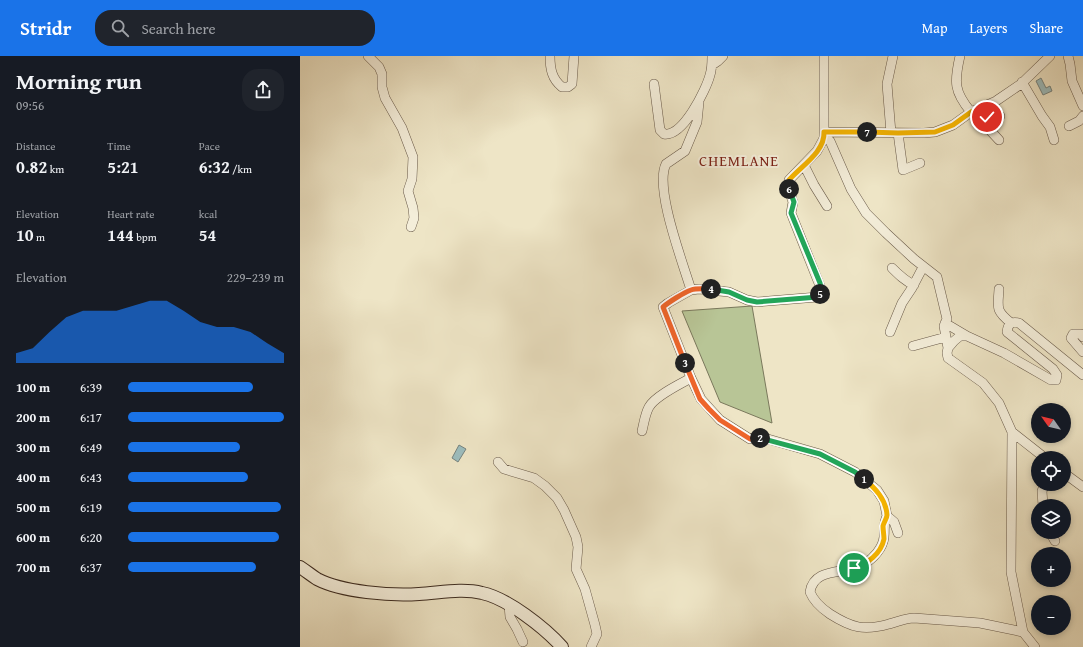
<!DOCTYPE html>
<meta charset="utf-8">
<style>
:root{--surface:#171b24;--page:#20242c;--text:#f1f3f6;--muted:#9ea1a6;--accent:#1a73e8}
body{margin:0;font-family:"Gentium Book Plus",serif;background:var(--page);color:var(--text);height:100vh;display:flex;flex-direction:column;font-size:15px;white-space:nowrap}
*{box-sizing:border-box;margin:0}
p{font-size:13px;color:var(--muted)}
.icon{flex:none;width:22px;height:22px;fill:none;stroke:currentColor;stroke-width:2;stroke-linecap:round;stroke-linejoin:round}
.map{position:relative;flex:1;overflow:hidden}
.drawer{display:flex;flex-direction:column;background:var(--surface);width:300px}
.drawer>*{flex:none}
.needle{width:26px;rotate:304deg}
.buttons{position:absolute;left:731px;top:347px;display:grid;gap:8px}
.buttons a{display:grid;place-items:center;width:40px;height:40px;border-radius:50%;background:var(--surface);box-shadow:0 2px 6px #0003;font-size:20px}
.pin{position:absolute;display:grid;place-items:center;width:34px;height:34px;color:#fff;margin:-17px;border:2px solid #fff;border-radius:50%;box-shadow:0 1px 4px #0007}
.km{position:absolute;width:20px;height:20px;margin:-10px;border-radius:50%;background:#222;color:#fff;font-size:11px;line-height:20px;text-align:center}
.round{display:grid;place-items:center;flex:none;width:42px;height:42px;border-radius:16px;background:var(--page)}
.head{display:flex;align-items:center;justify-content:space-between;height:68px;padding:0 16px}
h1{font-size:22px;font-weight:700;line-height:30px}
.stats{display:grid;grid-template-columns:repeat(3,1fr);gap:6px;height:68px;padding:4px 16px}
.stats div{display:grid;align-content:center}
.stats b{font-size:17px;font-weight:700}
.stats small{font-size:11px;font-weight:400}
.stats p{font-size:11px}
.chart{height:112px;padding:8px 16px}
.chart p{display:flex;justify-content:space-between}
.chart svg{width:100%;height:72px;margin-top:4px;fill:var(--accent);opacity:.7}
ul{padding:0 16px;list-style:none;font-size:13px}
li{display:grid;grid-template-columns:64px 48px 1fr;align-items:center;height:30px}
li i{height:10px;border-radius:5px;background:var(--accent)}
header{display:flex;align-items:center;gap:24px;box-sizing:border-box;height:56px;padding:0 20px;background:var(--accent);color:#fff}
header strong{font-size:19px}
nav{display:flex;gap:22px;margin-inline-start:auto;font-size:14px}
.search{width:280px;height:36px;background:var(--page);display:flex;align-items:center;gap:10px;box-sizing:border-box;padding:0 14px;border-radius:16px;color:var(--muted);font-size:15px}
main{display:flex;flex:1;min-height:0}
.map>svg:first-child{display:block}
.green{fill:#b8c596;stroke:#7a785c}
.water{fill:#9cbdbe;stroke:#76837f}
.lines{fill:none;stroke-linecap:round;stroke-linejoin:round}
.street-casing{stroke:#695a4a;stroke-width:10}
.secondary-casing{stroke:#3d2c21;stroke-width:14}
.street{stroke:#f4eeda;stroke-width:9}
.secondary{stroke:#f4eeda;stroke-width:12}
.split-1-casing{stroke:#fff;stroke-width:8}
.split-2-casing{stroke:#fff;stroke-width:8}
.split-3-casing{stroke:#fff;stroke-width:8}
.split-4-casing{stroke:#fff;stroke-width:8}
.split-5-casing{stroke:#fff;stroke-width:8}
.split-6-casing{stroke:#fff;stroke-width:8}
.split-7-casing{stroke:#fff;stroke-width:8}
.split-8-casing{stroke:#fff;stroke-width:8}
.split-1{stroke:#f5b400;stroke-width:5}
.split-2{stroke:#22a559;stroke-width:5}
.split-3{stroke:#f0652b;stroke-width:5}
.split-4{stroke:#f0652b;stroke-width:5}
.split-5{stroke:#22a559;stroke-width:5}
.split-6{stroke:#22a559;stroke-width:5}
.split-7{stroke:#f5b400;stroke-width:5}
.split-8{stroke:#f5b400;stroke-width:5}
.labels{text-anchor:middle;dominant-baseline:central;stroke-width:4;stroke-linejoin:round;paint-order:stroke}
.quarter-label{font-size:15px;letter-spacing:1px;fill:#7a1f14;stroke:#f4eeda}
</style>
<header>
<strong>Stridr</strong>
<div class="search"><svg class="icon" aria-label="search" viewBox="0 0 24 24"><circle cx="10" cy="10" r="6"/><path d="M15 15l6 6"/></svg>Search here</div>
<nav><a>Map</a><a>Layers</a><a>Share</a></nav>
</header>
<main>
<section class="drawer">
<div class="head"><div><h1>Morning run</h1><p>09:56</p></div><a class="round"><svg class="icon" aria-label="share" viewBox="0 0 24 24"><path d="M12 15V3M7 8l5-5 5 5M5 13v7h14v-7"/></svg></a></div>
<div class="stats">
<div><p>Distance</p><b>0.82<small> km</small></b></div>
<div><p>Time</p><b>5:21</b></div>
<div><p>Pace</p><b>6:32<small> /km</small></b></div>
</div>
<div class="stats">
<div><p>Elevation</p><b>10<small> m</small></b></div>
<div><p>Heart rate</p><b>144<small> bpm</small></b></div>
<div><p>kcal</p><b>54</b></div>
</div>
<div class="chart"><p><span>Elevation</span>229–239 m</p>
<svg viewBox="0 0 160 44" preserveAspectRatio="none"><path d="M0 44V38L10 35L20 25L30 16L40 12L50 12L60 12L70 9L80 6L90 6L100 12L110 19L120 22L130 22L140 25L150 32L160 38V44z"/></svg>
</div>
<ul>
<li><b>100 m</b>6:39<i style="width:80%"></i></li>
<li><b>200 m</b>6:17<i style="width:100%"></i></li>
<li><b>300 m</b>6:49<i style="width:72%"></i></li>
<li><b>400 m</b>6:43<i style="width:77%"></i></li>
<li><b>500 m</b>6:19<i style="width:98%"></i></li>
<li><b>600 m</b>6:20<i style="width:97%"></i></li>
<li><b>700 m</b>6:37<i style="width:82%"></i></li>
</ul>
</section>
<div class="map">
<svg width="783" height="591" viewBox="0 0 783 591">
<rect width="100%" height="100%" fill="#eee5c6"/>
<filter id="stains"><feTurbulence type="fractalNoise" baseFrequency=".005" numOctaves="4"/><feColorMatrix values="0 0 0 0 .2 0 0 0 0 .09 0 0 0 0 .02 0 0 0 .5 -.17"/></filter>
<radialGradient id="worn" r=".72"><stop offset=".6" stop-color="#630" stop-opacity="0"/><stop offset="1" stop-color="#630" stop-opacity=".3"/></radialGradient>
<path class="green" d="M452 250 472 367 420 346 382 255Z"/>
<path class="water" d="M741 22 746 32 750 30 752 35 743 39 736 25Z
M159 389 166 393 158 406 152 402Z"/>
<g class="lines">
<g class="street-casing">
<path id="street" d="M68 0 79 11 82 18V31L85 42 102 72 113 101 112 123 108 135 113 152 114 162 111 171
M250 0C250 13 252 23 262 31H268L272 28 274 0
M524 0V82L517 95 489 124 488 131 493 146 491 157 522 235 518 241 457 246 447 244 429 236 399 233 391 234 368 247 363 251 391 322 401 343 420 364 450 383 461 381 520 398 555 416 577 434 584 445 587 460C583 468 585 473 584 481 583 492 573 503 564 508 547 519 514 510 510 536 514 546 521 552 530 558 552 572 564 575 589 568 598 566 605 562 614 562L680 567 723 576
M660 0C654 26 654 36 671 56
M768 0 770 8 772 25 783 50
M412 9 418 5 423 0
M722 26 742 60 750 71 754 84
M354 28 360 74 364 78C383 81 406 34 410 19 412 13 412 6 412 0
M689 48 700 60
M683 50 687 57 686 70 699 84
M769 70 779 65 783 60
M524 76 624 77 635 76 653 69 671 56 696 45 721 28 750 0
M591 77 587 28 593 0
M598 77 603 114 620 107
M524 82 530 85 551 133 566 157 586 177 614 203 637 221 647 263 644 270 648 292
M504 109 514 129 527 150
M592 212C599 219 605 225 614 229
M699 233C698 252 695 254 711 267
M391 234C383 207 354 132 366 108L385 95 397 66 399 46
M645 267 667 280
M590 276 602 247 612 232 623 211
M783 281 781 278H773L771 282 783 296
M613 290 646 281
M342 375C344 367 345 358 349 351 355 340 380 328 391 322
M712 376 745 402
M198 406 204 413 234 422 245 430 257 442 264 454 276 481 278 491 276 513 285 533 295 569 297 578 291 591
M764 417 783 431
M743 450 742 435 745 428
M587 460 594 466 598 477
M750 476 755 485
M209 549 210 561 217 573 223 586
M735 591 723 576 711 516 712 376 699 347 683 327 648 302 647 297 648 292 654 285 660 280H667L704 297 751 324H756L757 319 753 313 707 276C708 268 711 265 719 267L783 319"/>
</g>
<g class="secondary-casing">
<path id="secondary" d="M0 511C6 515 11 519 17 523 42 536 91 540 119 538 139 537 162 532 182 537 207 542 245 572 262 591"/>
</g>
<use href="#street" class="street"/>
<use href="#secondary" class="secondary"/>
</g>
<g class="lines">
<g class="split-1-casing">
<path id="split-1" d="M554 512C567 508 581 498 584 483 584 479 583 474 583 470 584 466 587 462 587 459 586 443 575 432 564 423"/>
</g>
<g class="split-2-casing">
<path id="split-2" d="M460 382 520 398 555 416 564 423"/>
</g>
<g class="split-3-casing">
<path id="split-3" d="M385 307 400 343 409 353 420 364 450 383 460 382"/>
</g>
<g class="split-4-casing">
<path id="split-4" d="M385 307 363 251C369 246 383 237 391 234 397 232 404 233 411 233"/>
</g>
<g class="split-5-casing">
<path id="split-5" d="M411 233 429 236 447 244 457 246 518 241 520 238"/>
</g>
<g class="split-6-casing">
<path id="split-6" d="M489 133 494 146 491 157 520 227 522 235 520 238"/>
</g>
<g class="split-7-casing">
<path id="split-7" d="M489 133V124C501 110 525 96 524 76H567"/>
</g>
<g class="split-8-casing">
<path id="split-8" d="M567 76 598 77 635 76 653 69 671 56 683 50 687 56V61"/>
</g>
<use href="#split-1" class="split-1"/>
<use href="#split-2" class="split-2"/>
<use href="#split-3" class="split-3"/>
<use href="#split-4" class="split-4"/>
<use href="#split-5" class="split-5"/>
<use href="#split-6" class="split-6"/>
<use href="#split-7" class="split-7"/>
<use href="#split-8" class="split-8"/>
</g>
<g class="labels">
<g class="quarter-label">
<text x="439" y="104">CHEMLANE</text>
</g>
</g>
<rect width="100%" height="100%" filter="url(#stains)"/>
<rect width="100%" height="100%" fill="url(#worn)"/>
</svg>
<div class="buttons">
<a><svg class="needle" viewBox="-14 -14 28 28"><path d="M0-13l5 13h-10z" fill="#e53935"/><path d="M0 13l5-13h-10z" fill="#9ea1a6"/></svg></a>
<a><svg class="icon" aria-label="locate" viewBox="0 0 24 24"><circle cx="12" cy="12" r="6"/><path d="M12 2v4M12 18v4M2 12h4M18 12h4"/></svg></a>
<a><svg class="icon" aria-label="layers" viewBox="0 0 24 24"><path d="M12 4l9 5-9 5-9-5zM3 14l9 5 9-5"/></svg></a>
<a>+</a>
<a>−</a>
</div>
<div class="pin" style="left:554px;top:512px;background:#1e9e55"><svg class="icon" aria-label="arrive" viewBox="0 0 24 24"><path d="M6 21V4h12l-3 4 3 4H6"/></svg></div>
<div class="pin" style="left:687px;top:61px;background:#d93025"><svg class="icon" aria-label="check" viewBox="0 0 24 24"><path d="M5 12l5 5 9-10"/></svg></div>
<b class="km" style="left:564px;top:423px">1</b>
<b class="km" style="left:460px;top:382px">2</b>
<b class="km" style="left:385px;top:307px">3</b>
<b class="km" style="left:411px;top:233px">4</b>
<b class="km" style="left:520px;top:238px">5</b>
<b class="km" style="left:489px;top:133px">6</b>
<b class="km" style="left:567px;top:76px">7</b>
</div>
</main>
